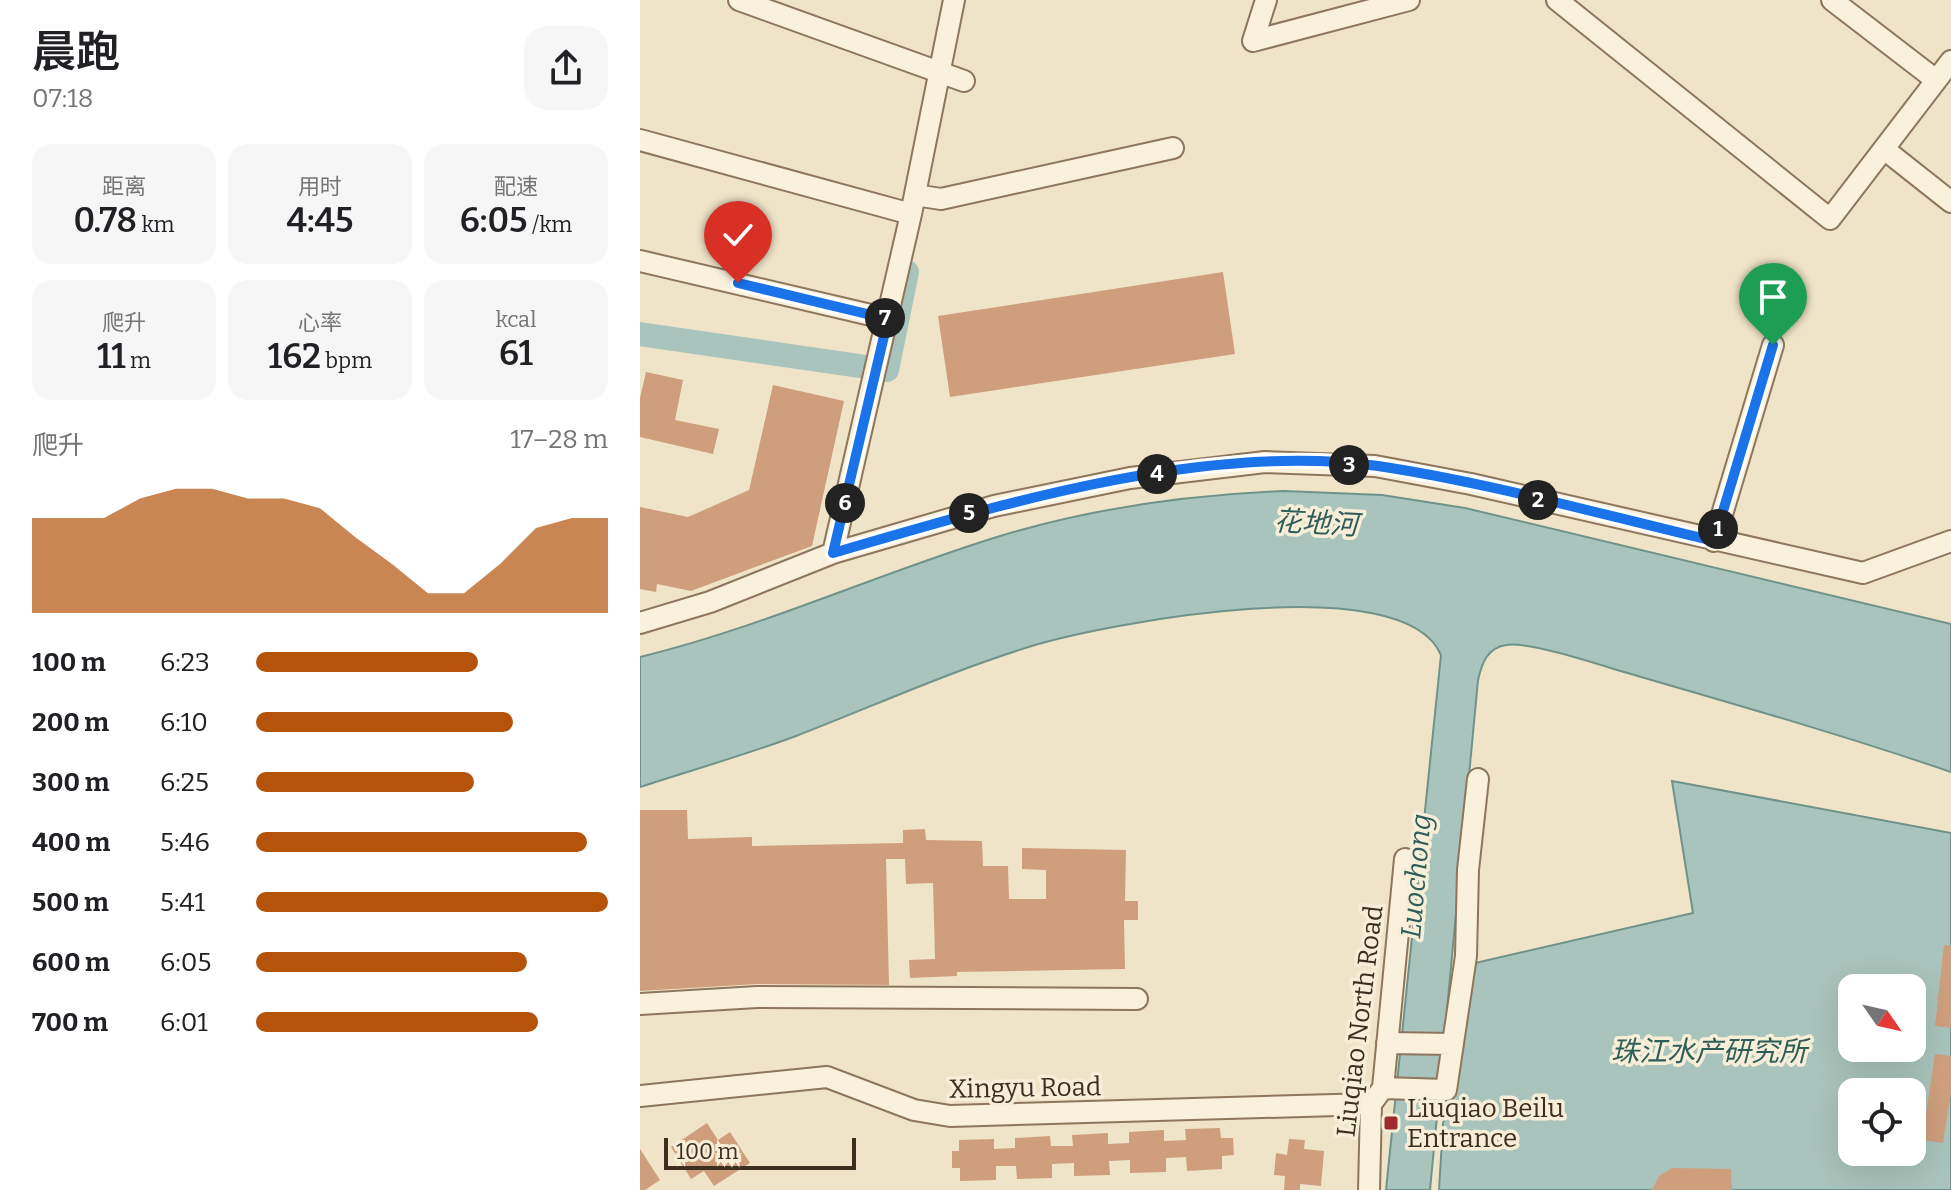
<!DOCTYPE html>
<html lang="zh">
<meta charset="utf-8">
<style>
:root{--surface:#fff;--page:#f6f6f6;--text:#202124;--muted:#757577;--accent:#b45309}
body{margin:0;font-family:Bitter,"Noto Sans SC",serif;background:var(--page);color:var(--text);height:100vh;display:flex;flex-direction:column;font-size:30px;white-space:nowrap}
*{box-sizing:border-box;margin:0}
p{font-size:26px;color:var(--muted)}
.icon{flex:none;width:44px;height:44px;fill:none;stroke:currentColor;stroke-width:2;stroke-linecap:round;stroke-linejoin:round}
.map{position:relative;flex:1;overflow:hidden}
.sheet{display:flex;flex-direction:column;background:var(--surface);width:640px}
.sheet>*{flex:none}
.needle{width:52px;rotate:124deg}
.tools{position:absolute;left:1198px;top:974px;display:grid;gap:16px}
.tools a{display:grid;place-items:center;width:88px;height:88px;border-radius:16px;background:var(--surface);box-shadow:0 8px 32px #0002;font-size:40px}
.scale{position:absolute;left:24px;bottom:20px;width:192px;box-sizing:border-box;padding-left:8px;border:4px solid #3d2e20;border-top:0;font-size:22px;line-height:28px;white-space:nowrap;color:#3d2e20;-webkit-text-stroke:6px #f7eed8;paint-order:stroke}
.pin{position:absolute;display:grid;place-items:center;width:68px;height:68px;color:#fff;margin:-82px -34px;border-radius:50% 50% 50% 0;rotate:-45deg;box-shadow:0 0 8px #0007}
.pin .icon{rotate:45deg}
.km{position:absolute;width:40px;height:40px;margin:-20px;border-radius:50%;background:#222;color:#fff;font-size:22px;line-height:40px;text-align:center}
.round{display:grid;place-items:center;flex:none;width:84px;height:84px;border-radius:24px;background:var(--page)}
.head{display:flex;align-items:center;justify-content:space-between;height:136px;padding:0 32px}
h1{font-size:44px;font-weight:600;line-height:60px}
.metrics{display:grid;grid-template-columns:repeat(3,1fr);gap:12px;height:136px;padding:8px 32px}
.metrics div{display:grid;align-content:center;border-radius:20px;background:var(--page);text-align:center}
.metrics b{font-size:34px;font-weight:600}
.metrics small{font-size:22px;font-weight:400}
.metrics p{font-size:22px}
.chart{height:224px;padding:16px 32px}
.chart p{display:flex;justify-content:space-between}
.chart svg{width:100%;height:144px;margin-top:8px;fill:var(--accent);opacity:.7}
ul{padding:0 32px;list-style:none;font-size:26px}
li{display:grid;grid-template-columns:128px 96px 1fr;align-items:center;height:60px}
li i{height:20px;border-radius:10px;background:var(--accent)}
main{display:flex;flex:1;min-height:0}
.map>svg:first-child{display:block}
.water{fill:#a9c4bc;stroke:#6f938a;stroke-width:2;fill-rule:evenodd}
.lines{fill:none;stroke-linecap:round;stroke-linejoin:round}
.river{stroke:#a9c4bc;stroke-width:24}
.building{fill:#cf9f7d}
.minor-casing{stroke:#8d765c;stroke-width:24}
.minor{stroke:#faf1dc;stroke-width:20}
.route-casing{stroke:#fff;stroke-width:16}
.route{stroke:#1a73e8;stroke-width:10}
.poi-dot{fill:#9e2a2b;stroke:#f7eed8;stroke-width:3}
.labels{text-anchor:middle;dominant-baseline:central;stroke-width:7;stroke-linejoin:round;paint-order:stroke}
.street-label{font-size:26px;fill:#3d2e20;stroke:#f7eed8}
.poi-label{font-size:26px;fill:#3d2e20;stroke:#f7eed8;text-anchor:start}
.water-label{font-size:28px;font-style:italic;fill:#2f5d5a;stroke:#f7eed8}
</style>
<main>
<section class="sheet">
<div class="head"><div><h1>晨跑</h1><p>07:18</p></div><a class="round"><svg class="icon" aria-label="share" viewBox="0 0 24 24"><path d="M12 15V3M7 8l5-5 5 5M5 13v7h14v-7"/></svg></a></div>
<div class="metrics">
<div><p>距离</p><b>0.78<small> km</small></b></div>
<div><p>用时</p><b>4:45</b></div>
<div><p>配速</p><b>6:05<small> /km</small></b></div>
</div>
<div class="metrics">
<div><p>爬升</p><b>11<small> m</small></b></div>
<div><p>心率</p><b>162<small> bpm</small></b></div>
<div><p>kcal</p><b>61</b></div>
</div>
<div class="chart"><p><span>爬升</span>17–28 m</p>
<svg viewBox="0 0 160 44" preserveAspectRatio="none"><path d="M0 44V15L10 15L20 15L30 9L40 6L50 6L60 9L70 9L80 12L90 21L100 29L110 38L120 38L130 29L140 18L150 15L160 15V44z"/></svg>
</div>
<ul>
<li><b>100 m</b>6:23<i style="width:63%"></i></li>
<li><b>200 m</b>6:10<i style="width:73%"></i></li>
<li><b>300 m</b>6:25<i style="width:62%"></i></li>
<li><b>400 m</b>5:46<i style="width:94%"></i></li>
<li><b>500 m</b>5:41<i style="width:100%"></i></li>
<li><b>600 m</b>6:05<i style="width:77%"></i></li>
<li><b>700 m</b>6:01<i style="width:80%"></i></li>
</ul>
</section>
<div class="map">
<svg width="1311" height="1190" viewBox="0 0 1311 1190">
<rect width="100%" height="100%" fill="#f0e4c8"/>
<path class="water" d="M644 491 742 495 825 508 1311 624V772C1203 735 1094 704 984 672 960 665 888 641 866 645 847 648 842 663 838 680L790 1190H746L801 655C764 567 469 623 395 645 313 670 236 705 156 736 105 755 52 770 0 787V657C123 627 237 574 357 537 451 508 546 495 644 491Z
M1032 781 1311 833V1190H799L803 1124 835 963 1053 913ZM1212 988H1272V1048H1212ZM1212 1092H1272V1152H1212Z"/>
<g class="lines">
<path class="river" d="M0 334 247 370 267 272"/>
</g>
<path class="building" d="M583 272 595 354 310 397 298 316Z
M6 372 43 380 35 420 79 429 73 454 0 437V398Z
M133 385 204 401 172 546 51 591 17 584 16 592 0 589V507L48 517 109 490Z
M0 810H47L48 839 112 837V846L263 843V830L285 829 286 840 342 841 343 866H368L369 899H406V870L382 869V848L486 850 485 901H498V920H484L485 969 317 972V976L270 978 269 960 295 959 293 883 266 884 265 859H246L249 985 117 984 0 991Z
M1304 945 1311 946V1028L1295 1026Z
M1295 1054 1311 1056V1093L1303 1143 1282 1140Z
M67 1123 78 1140 90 1132 110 1163 74 1186 64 1171 51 1179 31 1147Z
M580 1128 581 1138H593L594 1155 582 1156V1169L547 1171 546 1157 526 1158V1172L490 1173V1160L469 1161 470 1175 434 1176V1163L412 1164V1178L377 1179 376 1166H356V1180L320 1181V1168H312V1151H319V1140L354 1139V1149L375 1148V1138L410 1136 411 1146H433L432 1135 468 1133V1144L489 1143V1132L524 1130V1141L546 1140 545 1129Z
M649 1139 665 1140 664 1149 684 1151 681 1186 660 1184V1190H644L645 1176 634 1175 636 1153 647 1155Z
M0 1149 20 1180 5 1190H0Z
M1032 1168 1091 1169 1092 1190H1012L1019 1176Z"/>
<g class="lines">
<g class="minor-casing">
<path id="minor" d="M99 0 324 81
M626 0 613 41 769 0
M917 0 1190 219 1311 61
M1192 0 1296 80
M0 140 271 214
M1244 149 1311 202
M275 195 301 199 533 148
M0 261 248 319
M1074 541 1133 345
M193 553 271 214 314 0
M0 623 70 602 193 553 354 506 490 478 625 462 735 466 831 484 1223 573 1311 541
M0 1004 117 997 497 999
M747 1043 813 1044
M743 1088 806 1090 826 956 828 870 838 779
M0 1096 187 1077 274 1110 310 1116 731 1104
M729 1190 731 1104 743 1088 765 859"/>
</g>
<use href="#minor" class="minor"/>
</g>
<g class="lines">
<g class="route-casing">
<path id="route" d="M98 283 248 319 193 553C358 505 564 442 738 466 851 483 963 515 1074 541L1133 345"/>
</g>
<use href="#route" class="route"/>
</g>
<rect class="poi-dot" x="743" y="1115" width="16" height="16" rx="4"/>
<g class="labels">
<g class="street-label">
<text transform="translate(720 1021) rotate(-83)">Liuqiao North Road</text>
<text transform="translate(385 1088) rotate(-1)">Xingyu Road</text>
</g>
<g class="poi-label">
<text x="767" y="1108">Liuqiao Beilu<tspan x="767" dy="30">Entrance</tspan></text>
</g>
<g class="water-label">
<text transform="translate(676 523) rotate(3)">花地河</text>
<text transform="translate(776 876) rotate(-85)">Luochong</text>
<text x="1069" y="1051">珠江水产研究所</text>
</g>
</g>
</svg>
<div class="tools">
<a><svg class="needle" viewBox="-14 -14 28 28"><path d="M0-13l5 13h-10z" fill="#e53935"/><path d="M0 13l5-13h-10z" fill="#757577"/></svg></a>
<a><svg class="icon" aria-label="locate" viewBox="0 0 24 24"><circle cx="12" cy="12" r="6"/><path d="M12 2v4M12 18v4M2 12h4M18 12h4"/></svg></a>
</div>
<div class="scale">100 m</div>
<div class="pin" style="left:1133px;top:345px;background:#1e9e55"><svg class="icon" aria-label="arrive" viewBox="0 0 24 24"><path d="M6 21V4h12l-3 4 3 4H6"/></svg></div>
<div class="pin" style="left:98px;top:283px;background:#d93025"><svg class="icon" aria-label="check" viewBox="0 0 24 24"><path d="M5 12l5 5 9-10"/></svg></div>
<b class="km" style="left:1078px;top:529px">1</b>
<b class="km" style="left:898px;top:500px">2</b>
<b class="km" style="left:709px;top:465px">3</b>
<b class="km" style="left:517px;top:474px">4</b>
<b class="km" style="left:329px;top:513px">5</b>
<b class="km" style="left:205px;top:503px">6</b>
<b class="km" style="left:245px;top:318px">7</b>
</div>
</main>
